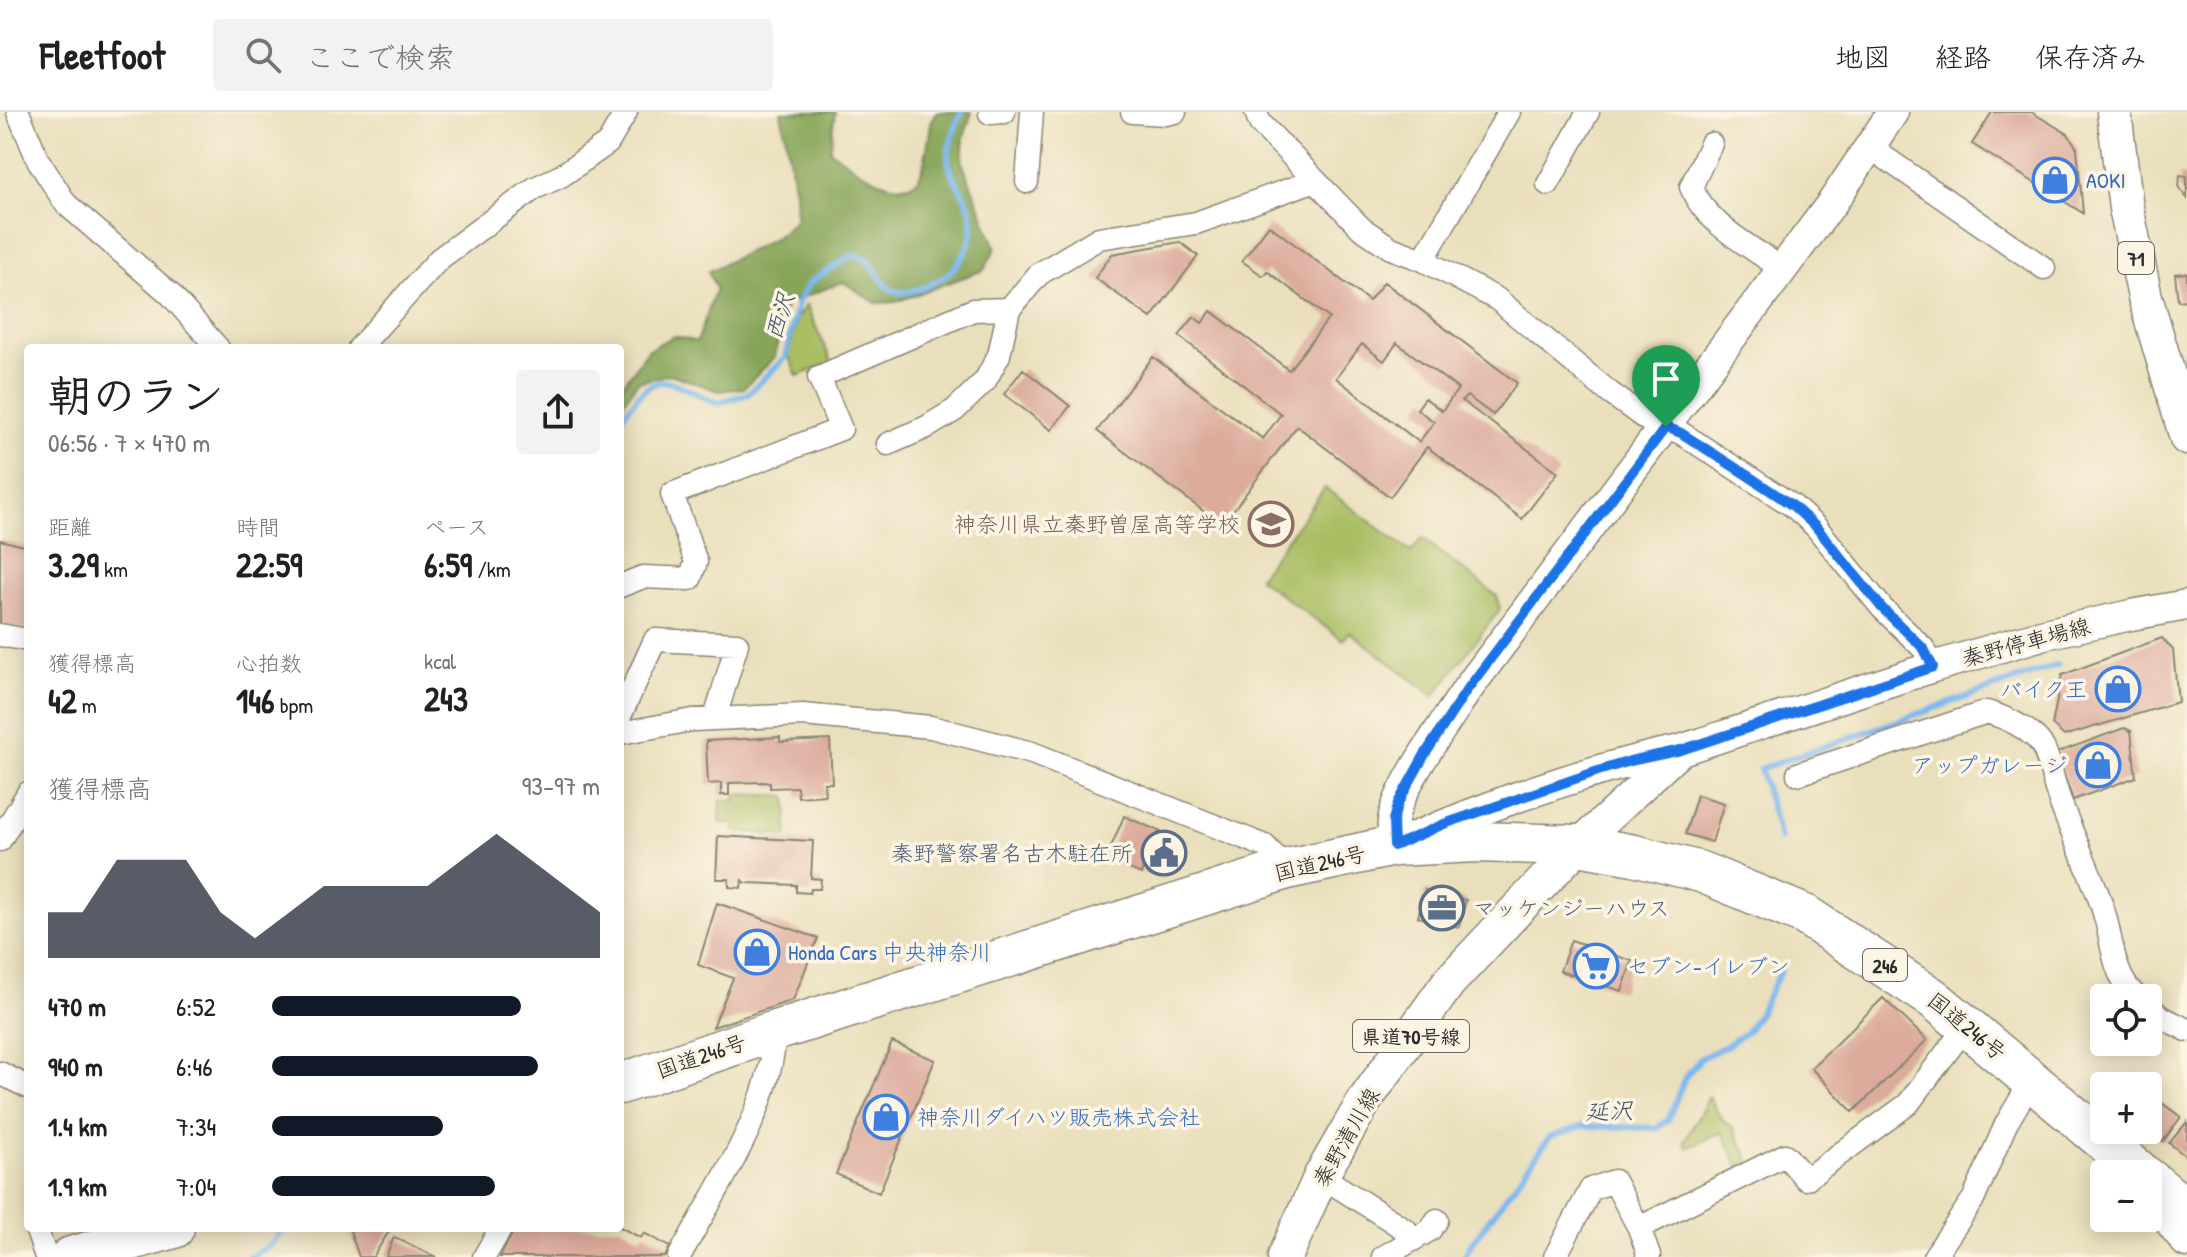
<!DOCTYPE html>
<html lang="ja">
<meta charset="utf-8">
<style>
:root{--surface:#fff;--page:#f2f2f2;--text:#202124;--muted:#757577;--line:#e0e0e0;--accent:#111827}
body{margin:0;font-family:"Patrick Hand","Klee One",sans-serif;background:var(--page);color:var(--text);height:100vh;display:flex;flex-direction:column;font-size:30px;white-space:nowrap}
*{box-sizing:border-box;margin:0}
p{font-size:26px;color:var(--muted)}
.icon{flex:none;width:44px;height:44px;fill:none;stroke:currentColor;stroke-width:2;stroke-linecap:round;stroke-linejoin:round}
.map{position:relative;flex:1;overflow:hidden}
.side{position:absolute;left:24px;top:232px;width:600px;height:888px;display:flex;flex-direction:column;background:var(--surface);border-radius:8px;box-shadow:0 4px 20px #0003}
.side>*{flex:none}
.fabs{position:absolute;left:2090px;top:872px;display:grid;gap:16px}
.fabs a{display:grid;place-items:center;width:72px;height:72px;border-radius:8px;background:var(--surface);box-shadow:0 4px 20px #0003;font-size:40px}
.pin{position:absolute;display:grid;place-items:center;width:68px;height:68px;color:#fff;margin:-82px -34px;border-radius:50% 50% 50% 0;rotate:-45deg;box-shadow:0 0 8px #0007}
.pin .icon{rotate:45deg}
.round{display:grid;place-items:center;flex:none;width:84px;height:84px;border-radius:8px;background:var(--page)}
.head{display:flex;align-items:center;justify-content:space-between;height:136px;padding:0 24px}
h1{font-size:44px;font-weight:700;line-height:60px}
.stats{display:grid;grid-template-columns:repeat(3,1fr);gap:12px;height:136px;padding:8px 24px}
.stats div{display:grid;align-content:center}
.stats b{font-size:34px;font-weight:700}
.stats small{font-size:22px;font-weight:400}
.stats p{font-size:22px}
.chart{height:224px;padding:16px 24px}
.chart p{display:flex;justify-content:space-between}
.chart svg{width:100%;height:144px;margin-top:8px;fill:var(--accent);opacity:.7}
ul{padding:0 24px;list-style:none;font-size:26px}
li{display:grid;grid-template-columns:128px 96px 1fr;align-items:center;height:60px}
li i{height:20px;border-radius:10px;background:var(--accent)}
header{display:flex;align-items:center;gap:48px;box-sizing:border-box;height:112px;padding:0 40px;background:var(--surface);border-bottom:2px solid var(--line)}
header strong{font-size:38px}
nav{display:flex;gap:44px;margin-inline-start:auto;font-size:28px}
.search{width:560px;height:72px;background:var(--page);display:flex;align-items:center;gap:20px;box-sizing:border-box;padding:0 28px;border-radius:8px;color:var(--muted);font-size:30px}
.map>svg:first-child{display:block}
.green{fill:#aabe63;stroke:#6a7447;stroke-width:2}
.forest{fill:#87a559;stroke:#596842;stroke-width:2}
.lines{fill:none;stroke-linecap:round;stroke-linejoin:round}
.stream{stroke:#7bb7ed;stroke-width:6}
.building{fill:#dcab9b;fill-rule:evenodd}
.street-casing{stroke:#8a8574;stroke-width:25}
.secondary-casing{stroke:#8a8574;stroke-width:33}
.primary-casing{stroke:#8a8574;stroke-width:37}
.highway-casing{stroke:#8a8574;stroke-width:43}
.street{stroke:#fff;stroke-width:22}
.secondary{stroke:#fff;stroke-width:30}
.primary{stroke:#fff;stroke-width:34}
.highway{stroke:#fff;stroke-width:40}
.route-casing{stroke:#fff;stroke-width:16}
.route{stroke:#1a73e8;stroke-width:10}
.labels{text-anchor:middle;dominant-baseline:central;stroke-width:7;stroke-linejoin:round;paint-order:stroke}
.shield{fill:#fcf5e5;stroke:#6a6863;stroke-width:2}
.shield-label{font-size:20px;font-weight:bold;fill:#2b2b2b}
.shop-label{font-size:22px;fill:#366cbe;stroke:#fcf5e5;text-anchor:start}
.education-label{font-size:22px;fill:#785e54;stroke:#fcf5e5;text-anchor:end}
.street-label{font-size:22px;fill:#2b2b2b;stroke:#fcf5e5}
.service-label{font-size:22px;fill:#4e5e75;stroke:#fcf5e5;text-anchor:end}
.water-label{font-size:24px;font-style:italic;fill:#435565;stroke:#fcf5e5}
</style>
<header>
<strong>Fleetfoot</strong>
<div class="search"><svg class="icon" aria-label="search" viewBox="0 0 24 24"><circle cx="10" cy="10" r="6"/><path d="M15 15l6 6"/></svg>ここで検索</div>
<nav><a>地図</a><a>経路</a><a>保存済み</a></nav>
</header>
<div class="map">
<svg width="2187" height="1145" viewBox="0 0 2187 1145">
<rect width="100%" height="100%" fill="#fcf5e5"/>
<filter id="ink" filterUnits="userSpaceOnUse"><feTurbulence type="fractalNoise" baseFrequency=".0125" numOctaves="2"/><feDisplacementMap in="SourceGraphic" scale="16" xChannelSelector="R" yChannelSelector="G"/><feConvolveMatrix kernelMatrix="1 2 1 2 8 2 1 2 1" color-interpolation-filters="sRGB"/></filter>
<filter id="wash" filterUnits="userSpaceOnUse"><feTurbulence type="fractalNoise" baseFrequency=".006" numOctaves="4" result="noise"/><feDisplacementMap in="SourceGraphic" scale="32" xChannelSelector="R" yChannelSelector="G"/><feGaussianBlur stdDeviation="1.8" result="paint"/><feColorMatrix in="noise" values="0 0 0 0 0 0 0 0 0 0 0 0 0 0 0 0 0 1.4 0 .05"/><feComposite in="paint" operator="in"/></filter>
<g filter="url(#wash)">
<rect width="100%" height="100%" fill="#eadfbc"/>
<path class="green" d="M806 193 832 251 797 264 788 243 797 206Z
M1325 376 1411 440 1422 426 1497 484 1500 497 1434 584 1350 520 1343 528 1258 466Z
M736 682 787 684C787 693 790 704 785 714L788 716V724L734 719V712L720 711 721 688H735Z
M1709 985 1723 1009 1733 1015 1750 1050 1739 1055 1722 1020 1687 1036 1684 1030Z"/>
<path class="forest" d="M781 0H835L830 38C847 51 898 90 918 67 926 57 929 20 932 7L936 0H972L964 25 962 50 996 136 984 158 895 190 876 191 843 170 785 192 775 245 744 276 719 279 670 262 638 270 620 294V276L649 237 674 224 697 230 716 176 708 160 778 124 796 107 795 79Z"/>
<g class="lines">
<path class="stream" d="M620 308C657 255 662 265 716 291L748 282 785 246 798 190 810 170 851 144C880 139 874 185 908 180 947 173 981 139 970 97 966 82 953 69 949 53 945 37 956 16 961 0
M1780 727 1760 657 2058 553
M249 1145 271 1133 282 1119
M1464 1145 1469 1135 1550 1025 1583 1014 1656 1016 1668 1008 1685 965 1701 946 1726 934 1746 920 1760 900 1781 858"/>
</g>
<g id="blocks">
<path class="building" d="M1992 0H2031L2068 22 2077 36 2083 101 1972 32Z
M2180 63 2187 64V86L2179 76Z
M1269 113 1369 189 1384 170 1517 271 1493 303 1467 284 1462 289 1558 360 1522 407 1427 335 1390 385 1297 314 1222 413 1097 319 1153 245 1263 327 1281 302 1179 224 1194 205 1202 211 1211 199 1289 258 1329 206 1267 159 1263 164 1242 149ZM1397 231 1458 277 1442 299 1425 286 1417 297 1434 310 1419 330 1336 266 1362 232 1384 249Z
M1180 130 1198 144 1151 206 1095 166 1112 142Z
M2187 161V188L2178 189 2175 162Z
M1023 257 1070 294 1051 318 1004 282Z
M0 428 28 435V518L0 514Z
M2162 526 2173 538 2178 590 2064 624 2052 613 2062 563Z
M2124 616 2131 619 2136 665 2073 688 2056 641Z
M780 625V630L830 628 832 671H824L825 683 798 685 797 675 770 676V671L763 670 729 671V683H721V671L708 672 706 629Z
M1697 683 1724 691 1712 730 1685 722Z
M1124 704 1159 719 1141 762 1106 747Z
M1160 720 1181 729 1178 736 1170 744 1166 764 1157 766 1149 763 1146 758Z
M718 724 813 729 811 766 821 767 820 777H811L810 781 796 780V773L746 771 742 768 741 776 729 775V767H716Z
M1425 778 1466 788 1459 815 1418 805Z
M717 791 818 826 793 888 713 915 733 866 698 853Z
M1571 828 1632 849 1622 879 1560 859Z
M1883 886 1927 928 1853 1000 1811 956Z
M892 930 935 948 879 1081 836 1062Z
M2148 981 2181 1005 2163 1029 2148 1018Z
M2187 1010V1045L2169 1031Z
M620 1115 641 1126 644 1121 670 1135 665 1145H500L515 1116Z
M349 1116H391L373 1145H359Z
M394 1125 436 1145H386Z"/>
</g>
</g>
<g filter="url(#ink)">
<use href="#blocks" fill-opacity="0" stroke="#8a8574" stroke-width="2"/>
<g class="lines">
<g class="street-casing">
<path id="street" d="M18 0 38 48 66 92 170 182 218 236
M1132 0 1166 2 1175 0
M1256 0 1260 11 1361 116 1391 136 1423 148 1497 187 1610 281 1649 309 1681 321 1793 394 1816 415 1882 496 1924 537 1933 555
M990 1 1004 0
M1711 32 1691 75C1705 112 1751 134 1782 157
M1871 36 2044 156
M1027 70 1032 0
M1548 72 1588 0
M1423 148 1509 0
M359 236 439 147 535 76 561 64 608 31 626 0
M888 332 927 315 955 298 985 269 999 243 1009 197 1039 162 1099 126 1196 111 1313 69
M620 474 643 465 690 467 696 450 672 382 841 317 819 265 973 198 1009 197
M0 523 28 528
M620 604 655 528 737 532 715 606
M620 621 693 608 803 603 931 615 1032 641 1265 734 1287 757
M1798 662 1987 600C2004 605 2022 613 2036 626 2047 636 2050 656 2054 670 2067 718 2094 761 2106 808 2113 835 2114 867 2138 886
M0 728 28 681
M2148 894 2163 906 2187 918
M0 961 28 975
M1321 1064 1406 1118 1413 1128
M36 1116 46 1145
M1639 1116 1785 1043 1806 1067 1908 992 1967 913
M484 1145 501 1116
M679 1145C716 1077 772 997 775 919
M1383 1145 1430 1118 1437 1108
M1555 1145 1591 1077 1614 1069 1639 1116 1649 1144 1647 1145
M1934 1145 1974 1086 2006 1012 2032 968"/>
</g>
<g class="secondary-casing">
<path id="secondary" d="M1681 638C1583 658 1486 694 1394 734 1394 726 1392 717 1393 709 1396 678 1448 607 1466 579L1832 91 1893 0
M1578 733 1681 638 1933 555 2045 522 2131 503 2187 493"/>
</g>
<g class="primary-casing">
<path id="primary" d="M2114 0 2126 96 2145 185 2187 326
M2148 1079 2187 1128
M1285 1145 1321 1064 1365 988 1449 870 1578 733"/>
</g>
<g class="highway-casing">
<path id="highway" d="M620 972 775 919 1287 757 1394 734 1476 730 1578 733 1634 743 1701 760 1805 803 1934 887 2143 1062
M2148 1066 2187 1098
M71 1145 174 1116"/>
</g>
<use href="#street" class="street"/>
<use href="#secondary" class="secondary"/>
<use href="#primary" class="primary"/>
<use href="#highway" class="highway"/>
</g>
</g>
<g class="lines" filter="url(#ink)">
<g class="route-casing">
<path id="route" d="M1666 315 1681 321 1750 365 1793 394 1816 415 1882 496 1924 537 1933 555 1681 638 1630 649 1598 659 1444 712 1394 734 1393 708 1398 691 1424 644 1466 579Z"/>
</g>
<use href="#route" class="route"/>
</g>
<defs>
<g id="shop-ring" transform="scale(2.3)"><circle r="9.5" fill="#fcf5e5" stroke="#3f7fe0" stroke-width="1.5"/><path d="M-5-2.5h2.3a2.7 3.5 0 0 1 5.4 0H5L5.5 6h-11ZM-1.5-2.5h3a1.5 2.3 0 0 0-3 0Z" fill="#3f7fe0"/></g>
<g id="school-ring" transform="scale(2.3)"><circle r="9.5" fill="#fcf5e5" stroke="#8d6e63" stroke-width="1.5"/><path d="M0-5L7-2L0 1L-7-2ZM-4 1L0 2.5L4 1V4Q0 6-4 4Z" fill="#8d6e63"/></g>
<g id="civic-ring" transform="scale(2.3)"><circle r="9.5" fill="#fcf5e5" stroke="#5c6f8a" stroke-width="1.5"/><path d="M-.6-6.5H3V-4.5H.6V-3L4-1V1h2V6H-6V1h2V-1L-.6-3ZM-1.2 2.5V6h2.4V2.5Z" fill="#5c6f8a"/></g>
<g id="office-ring" transform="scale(2.3)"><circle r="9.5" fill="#fcf5e5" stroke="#5c6f8a" stroke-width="1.5"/><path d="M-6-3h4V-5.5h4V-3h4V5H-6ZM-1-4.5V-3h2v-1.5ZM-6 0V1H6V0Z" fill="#5c6f8a"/></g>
<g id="supermarket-ring" transform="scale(2.3)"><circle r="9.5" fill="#fcf5e5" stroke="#3f7fe0" stroke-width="1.5"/><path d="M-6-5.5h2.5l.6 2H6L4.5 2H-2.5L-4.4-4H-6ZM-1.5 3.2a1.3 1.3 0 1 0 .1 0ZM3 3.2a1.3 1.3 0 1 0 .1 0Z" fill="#3f7fe0"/></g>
</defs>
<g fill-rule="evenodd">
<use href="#shop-ring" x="2055" y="68"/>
<use href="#school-ring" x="1271" y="412"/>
<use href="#shop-ring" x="2118" y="577"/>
<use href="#shop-ring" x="2098" y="653"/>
<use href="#civic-ring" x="1164" y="741"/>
<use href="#office-ring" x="1442" y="796"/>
<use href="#shop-ring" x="757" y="840"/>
<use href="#supermarket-ring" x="1596" y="854"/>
<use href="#shop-ring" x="886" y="1005"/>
</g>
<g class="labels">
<g class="shield">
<rect x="2118" y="130" width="36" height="32" rx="6"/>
<rect x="1863" y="837" width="44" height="32" rx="6"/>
<rect x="1353" y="908" width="116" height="32" rx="6"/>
</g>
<g class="shield-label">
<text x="2136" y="146">71</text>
<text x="1885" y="853">246</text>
<text x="1411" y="924">県道70号線</text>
</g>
<g class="shop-label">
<text x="2086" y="68">AOKI</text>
<text x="2087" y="577" text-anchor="end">バイク王</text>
<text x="2067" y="653" text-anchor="end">アップガレージ</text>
<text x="788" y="840">Honda Cars 中央神奈川</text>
<text x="1627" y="854">セブン-イレブン</text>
<text x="917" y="1005">神奈川ダイハツ販売株式会社</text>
</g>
<g class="education-label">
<text x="1240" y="412">神奈川県立秦野曽屋高等学校</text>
</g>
<g class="street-label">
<text transform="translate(2026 530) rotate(-15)">秦野停車場線</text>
<text transform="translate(1320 751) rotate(-13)">国道246号</text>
<text transform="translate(1967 914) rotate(39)">国道246号</text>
<text transform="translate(701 944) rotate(-19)">国道246号</text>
<text transform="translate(1346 1025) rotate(-60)">秦野清川線</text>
</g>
<g class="service-label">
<text x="1133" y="741">秦野警察署名古木駐在所</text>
<text x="1473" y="796" text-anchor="start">マッケンジーハウス</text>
</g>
<g class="water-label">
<text transform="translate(779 204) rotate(-73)">西沢</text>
<text transform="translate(1609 998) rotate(-1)">延沢</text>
</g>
</g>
</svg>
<div class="fabs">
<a><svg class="icon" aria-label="locate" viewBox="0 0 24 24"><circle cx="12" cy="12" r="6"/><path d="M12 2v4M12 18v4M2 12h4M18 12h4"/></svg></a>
<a>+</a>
<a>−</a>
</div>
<div class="pin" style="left:1666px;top:315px;background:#1e9e55"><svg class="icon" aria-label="arrive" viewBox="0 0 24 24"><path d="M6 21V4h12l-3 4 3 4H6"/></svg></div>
<section class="side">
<div class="head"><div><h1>朝のラン</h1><p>06:56 · 7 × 470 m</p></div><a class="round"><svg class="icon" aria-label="share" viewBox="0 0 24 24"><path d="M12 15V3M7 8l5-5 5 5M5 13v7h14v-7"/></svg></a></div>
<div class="stats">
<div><p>距離</p><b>3.29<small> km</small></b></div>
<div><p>時間</p><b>22:59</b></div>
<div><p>ペース</p><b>6:59<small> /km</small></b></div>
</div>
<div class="stats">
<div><p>獲得標高</p><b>42<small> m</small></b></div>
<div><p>心拍数</p><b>146<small> bpm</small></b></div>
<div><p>kcal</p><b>243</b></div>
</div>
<div class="chart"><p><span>獲得標高</span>93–97 m</p>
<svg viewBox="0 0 160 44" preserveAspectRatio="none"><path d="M0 44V30L10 30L20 14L30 14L40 14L50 30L60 38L70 30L80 22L90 22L100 22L110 22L120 14L130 6L140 14L150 22L160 30V44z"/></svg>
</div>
<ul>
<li><b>470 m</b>6:52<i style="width:76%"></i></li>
<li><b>940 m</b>6:46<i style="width:81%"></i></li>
<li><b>1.4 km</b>7:34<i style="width:52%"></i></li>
<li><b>1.9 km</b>7:04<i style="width:68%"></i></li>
</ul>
</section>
</div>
